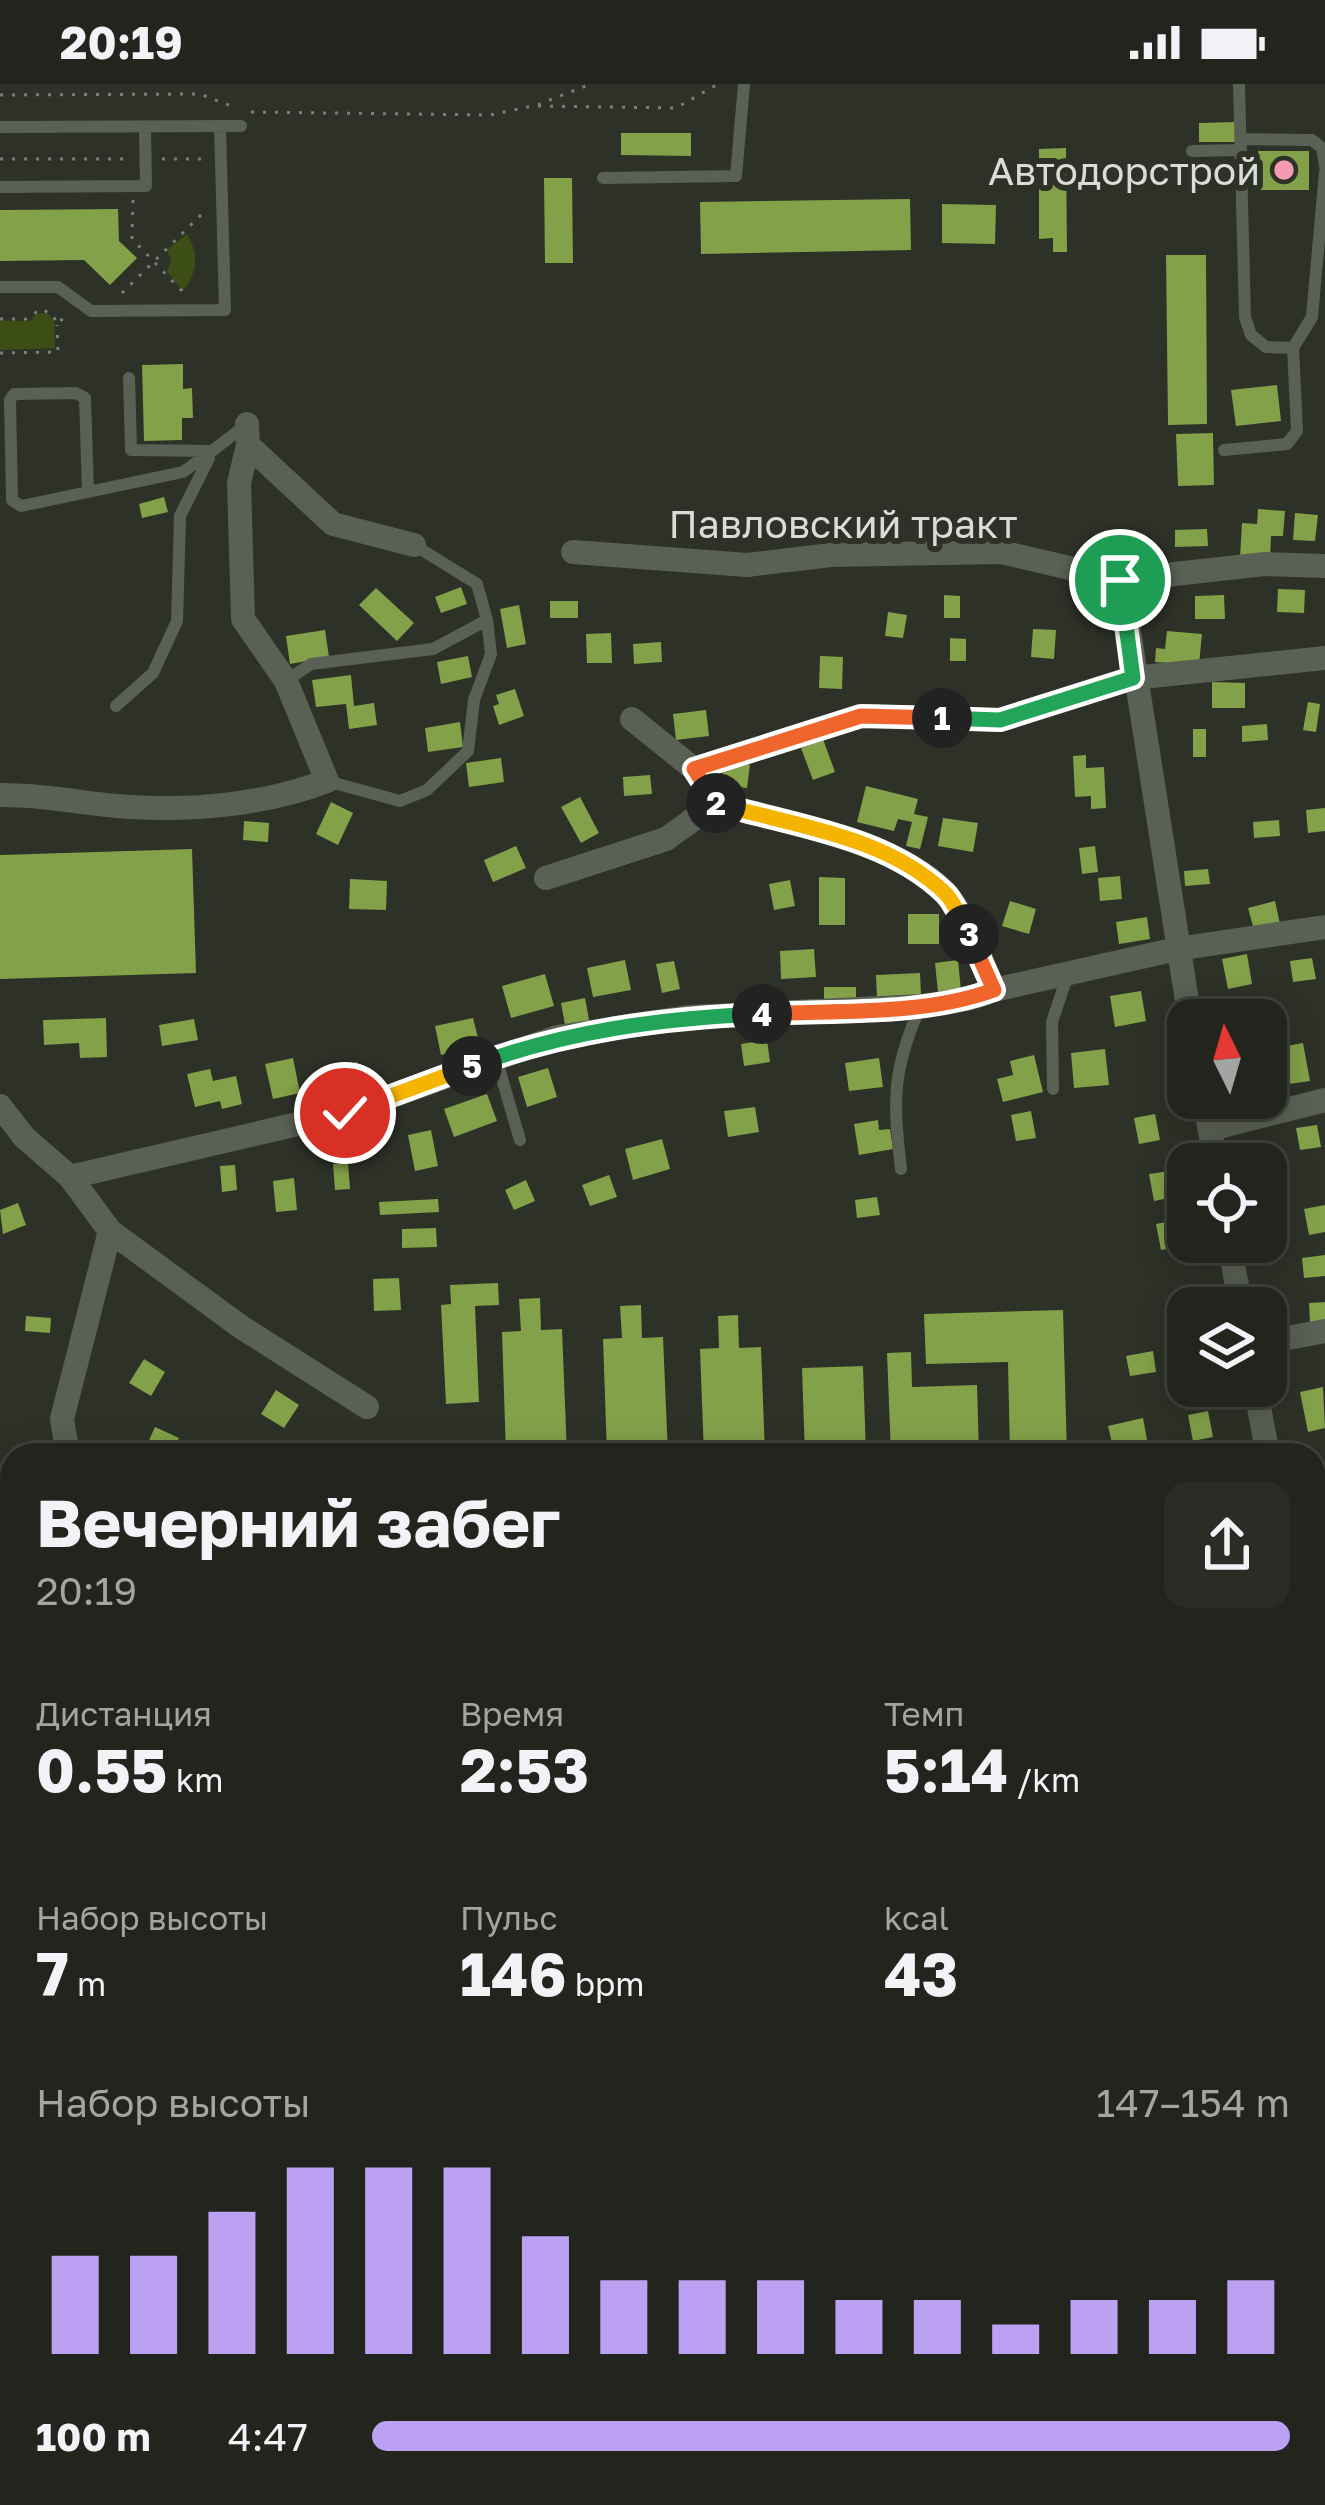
<!DOCTYPE html>
<html lang="ru">
<meta charset="utf-8">
<style>
:root{--surface:#22251d;--page:#2a2d26;--text:#f1f3f6;--muted:#a2a5a4;--line:#3f423b;--accent:#bca0f2}
body{margin:0;font-family:"Golos Text",sans-serif;background:var(--page);color:var(--text);height:100vh;display:flex;flex-direction:column;font-size:45px;white-space:nowrap}
*{box-sizing:border-box;margin:0}
p{font-size:39px;color:var(--muted)}
.icon{flex:none;width:66px;height:66px;fill:none;stroke:currentColor;stroke-width:2;stroke-linecap:round;stroke-linejoin:round}
.map{position:relative;flex:1;overflow:hidden}
.drawer{position:absolute;left:0px;top:1359px;width:1326px;height:1062px;display:flex;flex-direction:column;background:var(--surface);border-radius:36px 36px 0 0;box-shadow:0 6px 30px #0003,0 0 0 3px var(--line)}
.drawer>*{flex:none}
.needle{width:78px;rotate:355deg}
.controls{position:absolute;left:1167px;top:915px;display:grid;gap:24px}
.controls a{display:grid;place-items:center;width:120px;height:120px;border-radius:24px;background:var(--surface);box-shadow:0 6px 30px #0003,0 0 0 3px var(--line);font-size:60px}
.pin{position:absolute;display:grid;place-items:center;width:102px;height:102px;color:#fff;margin:-51px;border:6px solid #fff;border-radius:50%;box-shadow:0 3px 12px #0007}
.km{position:absolute;width:60px;height:60px;margin:-30px;border-radius:50%;background:#222;color:#fff;font-size:33px;line-height:60px;text-align:center}
.round{display:grid;place-items:center;flex:none;width:126px;height:126px;border-radius:24px;background:var(--page)}
.overview{display:flex;align-items:center;justify-content:space-between;height:204px;padding:0 36px}
h1{font-size:66px;font-weight:700;line-height:90px}
.metrics{display:grid;grid-template-columns:repeat(3,1fr);gap:18px;height:204px;padding:12px 36px}
.metrics div{display:grid;align-content:center}
.metrics b{font-size:60px;font-weight:700}
.metrics small{font-size:33px;font-weight:400}
.metrics p{font-size:33px}
.chart{height:336px;padding:24px 36px}
.chart p{display:flex;justify-content:space-between}
.chart svg{width:100%;height:216px;margin-top:12px;stroke:var(--accent);stroke-width:6}
ul{padding:0 36px;list-style:none;font-size:39px}
li{display:grid;grid-template-columns:192px 144px 1fr;align-items:center;height:90px}
li i{height:30px;border-radius:15px;background:var(--accent)}
.status{display:flex;justify-content:space-between;align-items:center;height:84px;padding:0 60px;background:var(--surface);direction:ltr}
.status svg{height:33px;fill:currentColor}
.map>svg:first-child{display:block}
.green{fill:#3c4e16}
.building{fill:#82a149}
.lines{fill:none;stroke-linecap:round;stroke-linejoin:round}
.path{stroke:#7c7f77;stroke-width:3;stroke-dasharray:3 9;stroke-linecap:butt}
.service{stroke:#5b6054;stroke-width:12}
.minor{stroke:#5b6054;stroke-width:24}
.split-1-casing{stroke:#fff;stroke-width:24}
.split-2-casing{stroke:#fff;stroke-width:24}
.split-3-casing{stroke:#fff;stroke-width:24}
.split-4-casing{stroke:#fff;stroke-width:24}
.split-5-casing{stroke:#fff;stroke-width:24}
.split-6-casing{stroke:#fff;stroke-width:24}
.split-1{stroke:#22a559;stroke-width:15}
.split-2{stroke:#f0652b;stroke-width:15}
.split-3{stroke:#f5b400;stroke-width:15}
.split-4{stroke:#f0652b;stroke-width:15}
.split-5{stroke:#22a559;stroke-width:15}
.split-6{stroke:#f5b400;stroke-width:15}
.poi-dot{fill:#f19ab2;stroke:#2d3127;stroke-width:4.5}
.labels{text-anchor:middle;dominant-baseline:central;stroke-width:12;stroke-linejoin:round;paint-order:stroke}
.poi-label{font-size:39px;fill:#dadcd6;stroke:#2d3127;text-anchor:end}
.street-label{font-size:39px;fill:#dadcd6;stroke:#2d3127}
</style>
<div class="status"><b>20:19</b><svg viewBox="0 0 49 12"><path d="M0 12V9h3v3zM5 12V6h3v6zM10 12V3h3v9zM15 12V0h3v12zM26 1h20v11H26zM47 4h2v5h-2z"/></svg></div>
<div class="map">
<svg width="1325" height="2421" viewBox="0 0 1325 2421">
<rect width="100%" height="100%" fill="#2d3127"/>
<path class="green" d="M187 150C199 170 198 188 183 207L167 188 171 177 167 166Z
M47 229 54 237 55 264 0 266V237H31L36 230Z
M0 1600 12 1603V2409H312L295 2421H0Z"/>
<path class="building" d="M1236 38V58H1199V39Z
M621 49H691V72L621 71Z
M1066 64 1067 168H1053V154L1039 155V65Z
M1258 67H1309V106H1258Z
M544 94H572L573 179H545Z
M910 115 911 166 701 170 700 118Z
M942 120 996 121 995 160 942 159Z
M118 125 119 157 137 174 110 201 84 176 0 177V126Z
M1166 171H1206L1207 340 1168 341Z
M183 280V305L192 304 193 334H182V356L144 357 142 281Z
M1277 301 1281 337 1236 342 1231 306Z
M1213 349 1214 401 1178 402 1176 350Z
M164 413 168 428 142 434 139 420Z
M1258 425 1285 427 1283 452H1271L1270 476 1240 474 1242 439 1257 440Z
M1295 429 1318 431 1315 457 1293 456Z
M1207 445 1208 462 1175 463V446Z
M461 503 467 520 441 529 435 513Z
M376 504 414 539 397 557 359 521Z
M1278 505 1305 506 1304 529 1277 528Z
M944 511 960 512V534H944Z
M1224 511 1225 535H1195V512Z
M550 517H578V534H550Z
M519 521 526 560 507 564 500 525Z
M888 528 907 531 903 554 885 552Z
M1033 545 1056 546 1054 575 1031 573Z
M325 546 329 573 290 580 286 552Z
M1167 547 1202 550 1199 581 1155 578 1156 564 1165 565Z
M611 549 612 579H587L586 550Z
M950 554 966 555V577H950Z
M661 558 662 578 634 580 633 560Z
M468 572 472 593 441 600 437 578Z
M820 572 843 573 842 605 819 604Z
M351 591 354 622 374 619 377 641 349 645 346 620 316 623 312 596Z
M1212 598 1245 599V624H1212Z
M515 605 524 632 499 641 493 622 499 620 496 611Z
M1308 618 1320 620 1316 648 1303 646Z
M706 626 709 652 676 656 673 630Z
M460 638 463 663 428 668 425 644Z
M1267 640 1268 656 1242 658V642Z
M1193 645H1206V673H1193Z
M823 655 835 688 813 696 801 664Z
M1086 671V684L1104 683 1106 724 1091 725V712L1075 713 1073 672Z
M501 674 504 698 469 703 466 679Z
M724 678 750 681 747 704 721 701Z
M650 691 652 710 624 712 623 693Z
M866 702 918 715 914 730 928 733 920 765 906 762 912 738 898 735 894 747 857 738Z
M580 713 599 749 581 759 561 723Z
M331 718 353 729 338 761 316 750Z
M1325 724V747L1308 749 1306 726Z
M943 734 978 739 973 768 938 762Z
M1279 736 1280 752 1254 754 1253 738Z
M244 737 269 739 268 758 243 756Z
M516 762 526 784 493 798 484 776Z
M1095 762 1098 788 1082 790 1079 764Z
M192 765 196 889 0 895V771Z
M1208 785 1210 800 1185 802 1184 787Z
M1120 792 1122 815 1100 817 1098 794Z
M819 793 845 794V841H819Z
M350 795 387 797 386 826 349 825Z
M790 796 795 822 774 826 769 800Z
M1010 817 1036 825 1029 850 1002 842Z
M1275 817 1280 840 1254 846 1248 824Z
M908 830H939V860H908Z
M1147 833 1150 855 1119 860 1116 838Z
M814 865 816 893 781 895 780 867Z
M1247 870 1252 900 1228 905 1222 875Z
M1312 874 1316 895 1293 898 1290 877Z
M625 876 631 906 593 913 587 884Z
M958 876 961 907 938 909 935 879Z
M674 877 680 905 662 909 656 880Z
M920 889 921 912 877 914 876 891Z
M545 890 554 922 511 934 502 902Z
M824 903H856V924L824 925Z
M1141 907 1146 937 1115 943 1110 912Z
M585 914 590 941 566 946 561 919Z
M106 934 107 973 80 974 79 959 44 961 43 936Z
M473 934 480 962 441 971 435 942Z
M194 935 198 956 162 962 159 941Z
M767 956 770 978 744 982 741 960Z
M1303 959 1310 997 1282 1001 1275 964Z
M1105 965 1109 1001 1074 1004 1071 969Z
M1034 971 1043 1008 1003 1018 997 995 1013 991 1010 977Z
M293 974 300 1009 273 1015 265 980Z
M879 974 883 1003 849 1007 845 979Z
M357 978 361 993 336 999 333 984Z
M548 984 557 1013 527 1023 518 993Z
M210 985 213 997 236 992 242 1020 222 1025 220 1017 195 1023 187 990Z
M487 1010 497 1037 454 1053 444 1025Z
M755 1023 759 1048 728 1053 724 1027Z
M1031 1027 1036 1054 1016 1057 1011 1031Z
M1155 1030 1160 1056 1139 1060 1134 1034Z
M878 1036 879 1046 890 1045 893 1065 859 1071 854 1040Z
M1317 1041 1321 1063 1300 1066 1296 1044Z
M431 1046 438 1082 415 1087 408 1051Z
M662 1055 670 1085 633 1096 625 1065Z
M348 1079 350 1105 335 1106 333 1080Z
M235 1081 237 1106 222 1108 220 1082Z
M1170 1087 1174 1113 1154 1117 1149 1090Z
M609 1091 617 1113 590 1122 582 1101Z
M294 1094 297 1126 276 1128 273 1097Z
M526 1096 535 1117 514 1126 505 1106Z
M877 1113 880 1131 857 1134 855 1116Z
M438 1115 439 1128 380 1131 379 1118Z
M18 1119 26 1141 3 1150 0 1126Z
M1325 1121V1148L1309 1151 1304 1125Z
M1177 1136 1182 1162 1161 1166 1156 1140Z
M436 1144 437 1163 402 1164V1145Z
M1325 1171V1192L1304 1194 1302 1174Z
M399 1194 401 1226 374 1227 373 1195Z
M498 1199 499 1221 475 1222 479 1318 446 1320 441 1221 451 1220 450 1201Z
M540 1214 541 1246 562 1245 567 1371H506L502 1248 521 1247 519 1215Z
M1190 1216 1188 1244 1174 1246 1169 1220Z
M1325 1218V1238L1310 1239 1309 1219Z
M641 1221 642 1254 663 1253 668 1371H607L603 1255 622 1254 620 1222Z
M1063 1226 1067 1371H1010L1008 1278 926 1280 924 1230Z
M738 1231 739 1264 761 1263 765 1371H704L700 1265 719 1264 718 1232Z
M26 1232 51 1234 50 1249 25 1247Z
M1153 1267 1156 1288 1130 1292 1126 1272Z
M911 1268 912 1303 977 1301 979 1371H891L887 1269Z
M144 1275 165 1288 151 1312 129 1299Z
M863 1282 866 1371H805L802 1284Z
M1188 1302H1207L1210 1319 1190 1322Z
M1323 1303 1325 1344 1308 1348 1300 1308Z
M276 1306 299 1321 284 1344 261 1330Z
M1208 1327 1213 1353 1193 1357 1188 1331Z
M1143 1334 1148 1361 1114 1368 1108 1342Z
M155 1343 179 1354 171 1371 145 1365Z
M478 1357 479 1371H426V1359Z
M1222 1358 1224 1371H1189L1188 1365Z
M1325 1847V1869L1321 1871 1315 1849Z
M1314 2031H1325L1323 2065H1314Z
M1314 2172H1318L1322 2203 1314 2204Z
M1273 2409H1310L1311 2421H1274Z"/>
<g class="lines">
<path class="path" d="M0 11 200 10 236 24
M538 22 676 24 718 0
M251 28 490 31 537 21 591 0
M0 75H129
M162 75H207
M133 116 132 155 182 207
M122 209 205 127
M0 235H26L41 225 53 231 57 240 68 230
M0 269 58 268 57 241
M308 2421 323 2409"/>
<path class="service" d="M1239 0 1245 233 1251 251 1266 263 1293 264
M0 43 241 42
M1241 55 1312 56 1322 64 1325 82
M1192 67 1241 66
M603 94 736 92 744 0
M0 103 146 102 145 43
M0 203H58L91 227 225 226 220 42
M129 294 131 366 212 367 246 341
M1224 366 1287 360 1297 347 1293 264 1312 233 1325 88
M88 408 85 314 76 309 14 310 10 316 12 416 21 422 183 388 212 367
M287 596 311 580 433 565 487 536
M116 622 153 589 177 537 180 432 209 374
M327 697 400 717 427 706 468 667 474 616 491 570 487 536 477 500 414 461
M496 974 520 1056
M1053 1005 1052 938 1068 890
M901 1085C893 1016 892 987 920 923"/>
<path class="minor" d="M248 361 333 440 414 461
M573 468 747 481 831 471 1001 468 1121 496 1265 480 1325 482
M1121 496 1190 936
M632 635 694 685 861 632 1000 636 1133 594 1325 574
M694 685 716 719C780 737 906 759 949 813 969 839 981 876 994 906
M0 711C45 710 87 721 131 723 195 727 267 720 327 697L286 597 243 535 239 399 248 361 247 340
M546 794 666 755 716 719
M1204 1014 1216 1080
M0 1022 24 1053 70 1093
M1210 1045 1325 1016
M1229 1158 1241 1224
M1266 1258 1325 1247
M1255 1302 1268 1371
M367 1323 241 1243 110 1147 70 1093 345 1029 557 953 688 933 921 922 967 915 994 906 1177 865 1325 843
M68 1371 62 1335 110 1147
M1314 1499 1325 1491
M1314 1602 1325 1655
M1314 1719H1325
M1314 1985 1325 1978
M1314 2382 1325 2380
M894 2421 915 2409
M1247 2421 1248 2409"/>
</g>
<g class="lines">
<g class="split-1-casing">
<path id="split-1" d="M942 634 1000 636 1133 594 1120 496"/>
</g>
<g class="split-2-casing">
<path id="split-2" d="M716 719 694 685 861 632 942 634"/>
</g>
<g class="split-3-casing">
<path id="split-3" d="M716 719C792 742 885 751 945 809 955 819 962 837 969 850"/>
</g>
<g class="split-4-casing">
<path id="split-4" d="M762 930C838 926 922 932 994 906L969 850"/>
</g>
<g class="split-5-casing">
<path id="split-5" d="M472 982C566 947 662 934 762 930"/>
</g>
<g class="split-6-casing">
<path id="split-6" d="M345 1029 472 982"/>
</g>
<use href="#split-1" class="split-1"/>
<use href="#split-2" class="split-2"/>
<use href="#split-3" class="split-3"/>
<use href="#split-4" class="split-4"/>
<use href="#split-5" class="split-5"/>
<use href="#split-6" class="split-6"/>
</g>
<circle class="poi-dot" cx="1284" cy="86" r="12"/>
<g class="labels">
<g class="poi-label">
<text x="1260" y="86">Автодорстрой</text>
</g>
<g class="street-label">
<text x="843" y="439">Павловский тракт</text>
</g>
</g>
</svg>
<div class="controls">
<a><svg class="needle" viewBox="-14 -14 28 28"><path d="M0-13l5 13h-10z" fill="#e53935"/><path d="M0 13l5-13h-10z" fill="#a2a5a4"/></svg></a>
<a><svg class="icon" aria-label="locate" viewBox="0 0 24 24"><circle cx="12" cy="12" r="6"/><path d="M12 2v4M12 18v4M2 12h4M18 12h4"/></svg></a>
<a><svg class="icon" aria-label="layers" viewBox="0 0 24 24"><path d="M12 4l9 5-9 5-9-5zM3 14l9 5 9-5"/></svg></a>
</div>
<div class="pin" style="left:1120px;top:496px;background:#1e9e55"><svg class="icon" aria-label="arrive" viewBox="0 0 24 24"><path d="M6 21V4h12l-3 4 3 4H6"/></svg></div>
<div class="pin" style="left:345px;top:1029px;background:#d93025"><svg class="icon" aria-label="check" viewBox="0 0 24 24"><path d="M5 12l5 5 9-10"/></svg></div>
<b class="km" style="left:942px;top:634px">1</b>
<b class="km" style="left:716px;top:719px">2</b>
<b class="km" style="left:969px;top:850px">3</b>
<b class="km" style="left:762px;top:930px">4</b>
<b class="km" style="left:472px;top:982px">5</b>
<section class="drawer">
<div class="overview"><div><h1>Вечерний забег</h1><p>20:19</p></div><a class="round"><svg class="icon" aria-label="share" viewBox="0 0 24 24"><path d="M12 15V3M7 8l5-5 5 5M5 13v7h14v-7"/></svg></a></div>
<div class="metrics">
<div><p>Дистанция</p><b>0.55<small> km</small></b></div>
<div><p>Время</p><b>2:53</b></div>
<div><p>Темп</p><b>5:14<small> /km</small></b></div>
</div>
<div class="metrics">
<div><p>Набор высоты</p><b>7<small> m</small></b></div>
<div><p>Пульс</p><b>146<small> bpm</small></b></div>
<div><p>kcal</p><b>43</b></div>
</div>
<div class="chart"><p><span>Набор высоты</span>147–154 m</p>
<svg viewBox="0 0 160 44" preserveAspectRatio="none"><path d="M5 44V24M15 44V24M25 44V15M35 44V6M45 44V6M55 44V6M65 44V20M75 44V29M85 44V29M95 44V29M105 44V33M115 44V33M125 44V38M135 44V33M145 44V33M155 44V29"/></svg>
</div>
<ul>
<li><b>100 m</b>4:47<i style="width:100%"></i></li>
</ul>
</section>
</div>
